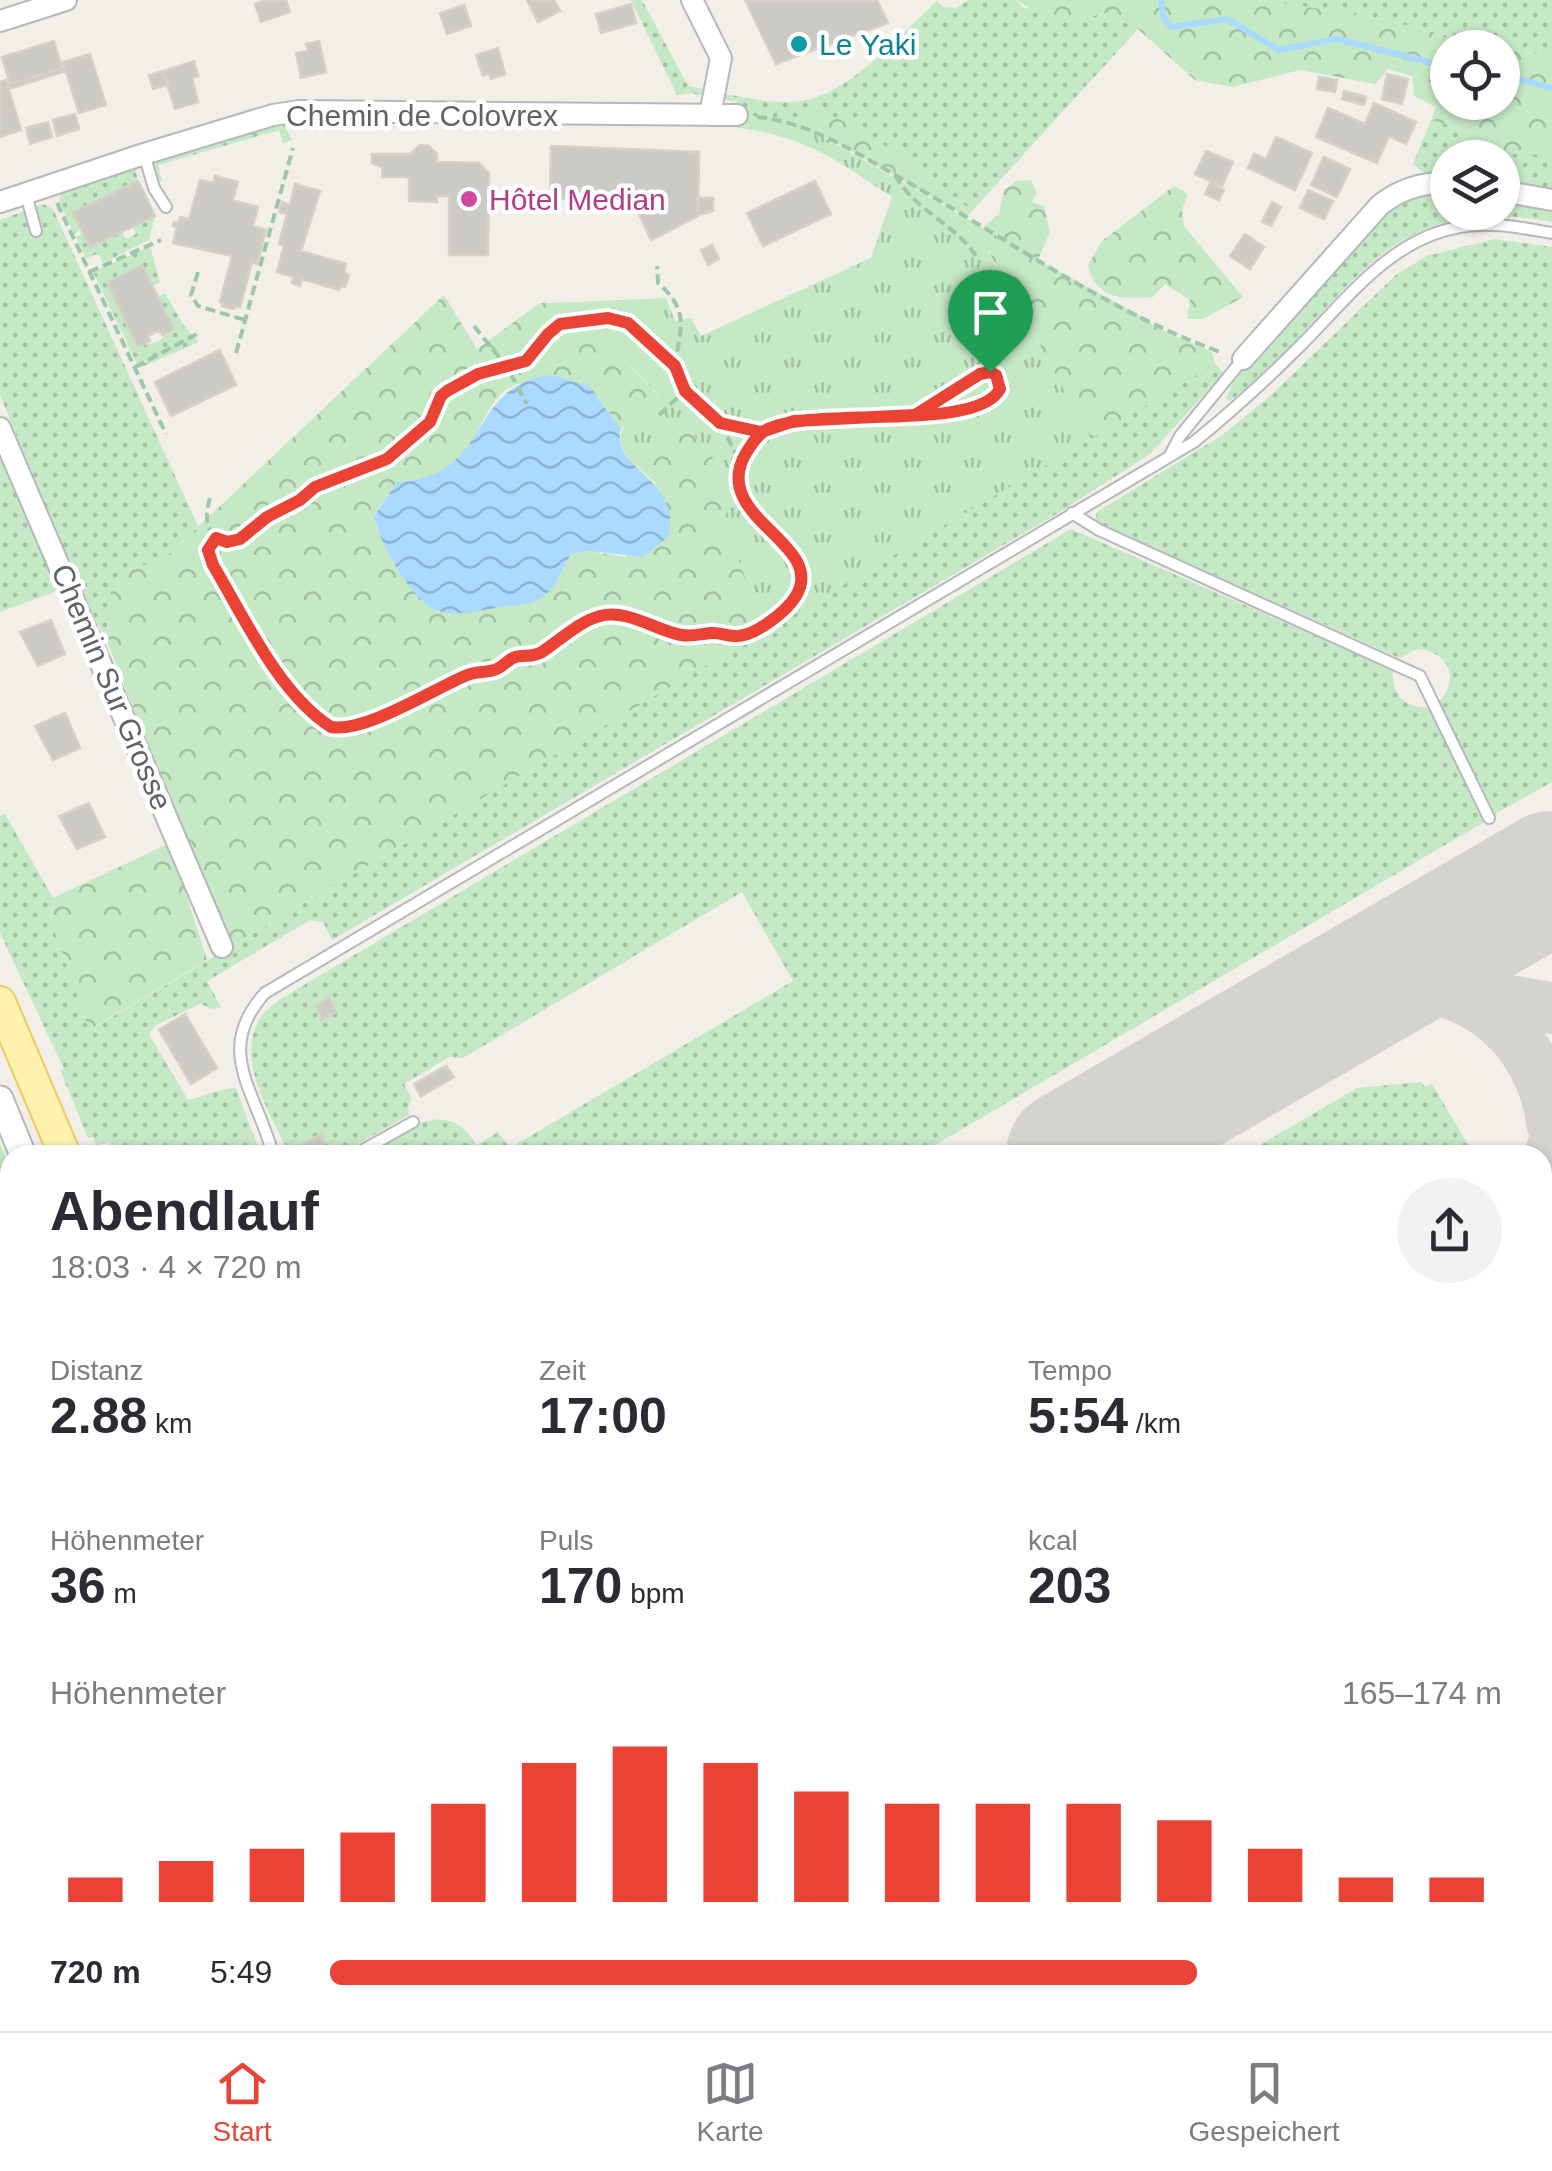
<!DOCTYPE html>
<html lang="de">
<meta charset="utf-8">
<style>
:root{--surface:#fff;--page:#f2f2f3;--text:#2b2b33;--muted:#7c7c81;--line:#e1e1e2;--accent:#ea4335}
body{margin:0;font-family:Helvetica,sans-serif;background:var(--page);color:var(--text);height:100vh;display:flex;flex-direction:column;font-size:38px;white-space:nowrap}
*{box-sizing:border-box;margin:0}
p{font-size:32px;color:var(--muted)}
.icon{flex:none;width:55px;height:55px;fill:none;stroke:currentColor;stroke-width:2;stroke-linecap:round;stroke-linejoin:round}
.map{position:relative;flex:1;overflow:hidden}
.drawer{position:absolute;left:0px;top:1145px;width:1552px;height:888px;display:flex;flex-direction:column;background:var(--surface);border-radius:30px 30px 0 0;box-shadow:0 2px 8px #0004}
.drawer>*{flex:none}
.tools{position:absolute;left:1430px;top:30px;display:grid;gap:20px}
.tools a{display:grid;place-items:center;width:90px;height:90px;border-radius:50%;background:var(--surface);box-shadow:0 2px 8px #0004;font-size:50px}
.pin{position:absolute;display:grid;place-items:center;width:85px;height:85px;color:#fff;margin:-102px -42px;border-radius:50% 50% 50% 0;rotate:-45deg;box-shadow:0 0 10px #0007}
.pin .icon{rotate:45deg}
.round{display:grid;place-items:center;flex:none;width:105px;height:105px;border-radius:52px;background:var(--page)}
.head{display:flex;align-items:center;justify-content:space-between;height:170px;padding:0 50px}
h1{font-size:55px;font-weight:700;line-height:75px}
.stats{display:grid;grid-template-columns:repeat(3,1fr);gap:15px;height:170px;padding:10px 50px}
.stats div{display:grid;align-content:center}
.stats b{font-size:50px;font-weight:700}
.stats small{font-size:28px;font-weight:400}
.stats p{font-size:28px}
.chart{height:280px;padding:20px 50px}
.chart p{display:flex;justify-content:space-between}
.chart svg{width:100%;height:180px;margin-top:10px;stroke:var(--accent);stroke-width:6}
ul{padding:0 50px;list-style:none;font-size:32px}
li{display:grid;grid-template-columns:160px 120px 1fr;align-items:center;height:75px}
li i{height:25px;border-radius:12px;background:var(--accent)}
.tab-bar{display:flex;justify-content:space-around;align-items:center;height:140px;border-top:2px solid var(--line);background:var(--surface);font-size:28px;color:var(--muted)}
.tab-bar a{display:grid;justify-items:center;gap:5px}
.tab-bar .on{color:var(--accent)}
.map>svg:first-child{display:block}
.grass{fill:url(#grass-dots)}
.forest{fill:url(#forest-crowns);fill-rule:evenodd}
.park{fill:url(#park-tufts)}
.water{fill:url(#water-waves)}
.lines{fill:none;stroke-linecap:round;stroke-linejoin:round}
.stream{stroke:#aadaff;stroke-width:6}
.taxiway{stroke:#d4d3d0;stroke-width:52}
.runway{stroke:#d4d3d0;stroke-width:132}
.building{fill:#cccac5;stroke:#d6d1c6;stroke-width:2.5}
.tertiary-tunnel{stroke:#ccccc8;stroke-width:25;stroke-dasharray:25 12;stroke-linecap:butt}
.primary-tunnel{stroke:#ccccc8;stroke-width:30;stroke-dasharray:30 15;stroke-linecap:butt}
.service-casing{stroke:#b5b8bc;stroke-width:14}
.minor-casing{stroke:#b5b8bc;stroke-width:24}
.tertiary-casing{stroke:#b5b8bc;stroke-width:29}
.primary-casing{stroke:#f2c960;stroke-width:34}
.path{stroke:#9cc7a9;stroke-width:4;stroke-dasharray:10 5;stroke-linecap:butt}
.service{stroke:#fff;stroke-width:10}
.minor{stroke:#fff;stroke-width:20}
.tertiary{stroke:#fff;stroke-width:25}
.primary{stroke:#fff2af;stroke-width:30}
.route-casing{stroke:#fff;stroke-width:20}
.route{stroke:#ea4335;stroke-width:12}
.culture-dot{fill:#0f9aa8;stroke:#fff;stroke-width:4}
.hotel-dot{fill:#d1479c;stroke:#fff;stroke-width:4}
.labels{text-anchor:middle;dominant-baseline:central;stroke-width:9;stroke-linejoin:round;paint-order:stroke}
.culture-label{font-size:30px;fill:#0d838f;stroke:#fff;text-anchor:start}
.street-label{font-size:30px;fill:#5f6368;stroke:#fff}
.hotel-label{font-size:30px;fill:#b23c85;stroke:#fff;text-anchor:start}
</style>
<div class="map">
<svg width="1552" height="2031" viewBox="0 0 1552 2031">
<defs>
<pattern id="grass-dots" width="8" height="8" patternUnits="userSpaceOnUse" patternTransform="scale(2.5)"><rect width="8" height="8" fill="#c5e8c5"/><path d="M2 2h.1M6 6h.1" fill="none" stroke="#a3c0a4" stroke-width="1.8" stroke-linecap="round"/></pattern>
<pattern id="forest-crowns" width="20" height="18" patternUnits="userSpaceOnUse" patternTransform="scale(2.5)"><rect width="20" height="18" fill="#c5e8c5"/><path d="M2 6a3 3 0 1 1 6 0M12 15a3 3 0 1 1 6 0" fill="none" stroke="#a3c0a4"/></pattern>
<pattern id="park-tufts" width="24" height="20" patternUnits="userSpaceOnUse" patternTransform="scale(2.5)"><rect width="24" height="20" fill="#c5e8c5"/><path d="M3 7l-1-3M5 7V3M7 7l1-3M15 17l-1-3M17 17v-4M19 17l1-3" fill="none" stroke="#a3c0a4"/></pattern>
<pattern id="water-waves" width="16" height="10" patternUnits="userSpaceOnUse" patternTransform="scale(2.5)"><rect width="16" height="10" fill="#aadaff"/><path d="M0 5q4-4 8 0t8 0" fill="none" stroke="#8eb4d2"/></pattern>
</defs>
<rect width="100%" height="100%" fill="#f1efe8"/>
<path class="grass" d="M631 0H642L688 86C724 92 765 106 802 101 850 94 902 33 937 1L943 7 957 8 968 0H1016L1022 7 1073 20 1106 13 1138 29 972 211 913 166 800 109 796 124 779 119 737 115V102L690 93 677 95Z
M1258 0H1552V73L1541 55 1461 39 1364 15Z
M1431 120 1469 131 1477 141 1552 155V193L1503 185 1502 158H1448L1447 177 1423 172 1413 164Z
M278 122 283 123 292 140 283 143 279 130 158 165 162 181 157 182 154 161Z
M135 167 138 181 73 212 81 230 74 234 59 202 61 192Z
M1447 187 1448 212H1502L1503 196 1552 205V222C1373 188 1349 312 1230 401L1226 398 1237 374 1400 198Z
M43 204 53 209 198 526 165 558 119 574 111 589 106 639 77 584 0 395V220Z
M155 216 149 240 103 263 98 254 86 258 76 237 83 233 90 247 122 232 126 239 136 234 133 227Z
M1495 239 1552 247V782L1495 814 1439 702C1461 678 1448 651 1417 649L1399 658 1095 521 1097 512 1221 436 1268 398 1397 274 1427 256Z
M150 246 160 282 153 286 142 265 107 283 137 347 157 342 173 330 158 297 165 293 184 326 199 342 139 368 93 272Z
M1215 364 1224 373 1150 454 1063 510 332 940 323 922 310 920 207 981 221 1007 213 1009 200 1004 156 1025 149 1034 188 1100C204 1097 222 1087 236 1088L261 1155H114L109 1142 96 1146 93 1137 88 1138 60 1070 64 1069 0 933V816L5 814 53 898 51 918 90 1030Z
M0 454 62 589 0 612Z
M1071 529 1393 670C1391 695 1405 709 1430 707L1484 822 918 1155H364C401 1133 445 1093 477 1145L498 1132 510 1148 793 981 742 892 463 1058 449 1057 404 1084 412 1099 408 1107 409 1115 338 1155H292L287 1149C269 1112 232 1053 263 1014 268 1008 276 1003 282 998Z
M1421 1082 1425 1087 1432 1084 1474 1155H1243L1357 1088Z
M0 1144 10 1170V1353L0 1359Z
M7 1379 10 1380V1688L0 1694V1383Z
M1552 1437V1596L1542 1592 1543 1445Z
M1542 1602 1552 1607V1731L1543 1738Z
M1552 1757V1870L1543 1871V1765Z
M10 1882V2022H484L489 2031H0V1888Z
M847 2022H1046V2023L1026 2031H832Z"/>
<path class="forest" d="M1016 0H1258L1364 15 1461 39 1541 55 1552 73V155L1508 154 1477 141 1469 131 1431 120 1436 107 1414 96 1412 76 1388 69 1375 84 1300 70 1233 87 1195 80 1138 29 1106 13 1073 20 1044 17ZM1448 48H1502V102H1448Z
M800 108C851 111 930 179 972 211L967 217 844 147 796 124Z
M1031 180 1037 193 1032 202 1044 206 1050 232 1038 260 1148 320 1153 326 1212 352 1215 364 1091 439 988 250 997 236 983 227 999 214 1004 190 1017 181Z
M1174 186 1188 194 1182 210 1184 226 1243 297 1203 319H1187L1190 300 1165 284 1153 297C1122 299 1096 300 1088 265L1102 241Z
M444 295 477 349 540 303 577 302 584 332 601 334 659 397 621 429C598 399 592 377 550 381 540 382 528 381 518 384 473 396 488 478 397 482L374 515 377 530 417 595 558 580 571 554 588 551 625 557 656 483 635 465 682 421 730 478 725 522 761 620 738 633 736 648 233 945 186 842 106 639 111 589 119 574 165 558Z
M170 843 207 960 89 1030 51 921 53 898Z"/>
<path class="park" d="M737 115 779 119 807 128 997 236 988 251 1091 439 736 648 738 633 760 619 725 522 730 478 682 421 635 465C602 431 632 420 659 396L601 334 584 333 577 302 666 298 675 321 691 318 701 336 871 258 892 197C838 161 804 135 738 128Z"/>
<path class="water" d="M551 375 589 386 621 429C609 468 681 478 669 536L644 557 588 551 571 554C562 570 556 589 540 599 530 605 513 605 501 607 481 610 459 617 439 611 413 604 378 541 374 516L397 482C494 478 465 385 551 375Z"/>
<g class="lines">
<path class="stream" d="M1161 0 1164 19 1172 27 1227 19 1279 50 1337 39 1448 67
M1502 75 1552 88"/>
<path class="taxiway" d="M1529 890 1552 928
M1470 995 1552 1008
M1336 1002C1354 996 1372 989 1390 987 1474 978 1543 1042 1552 1123
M1542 1189 1552 1149
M1542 1373 1552 1371
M632 2031 646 2022"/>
<path class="runway" d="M1072 1155 1552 877
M0 1791 10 1785"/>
</g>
<path class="building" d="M266 0H286L290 12 261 22 255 4Z
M527 0H554L560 11 538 22Z
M745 0H877L888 23 776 64Z
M631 4 636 23 601 33 596 14Z
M464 5 471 26 447 34 440 13Z
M54 41 62 68 10 84 2 57Z
M319 41 326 72 301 78 296 53 308 51 306 44Z
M498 48 505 74 491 79 489 73 483 76 476 55Z
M90 54 106 105 79 113 63 62Z
M194 61 198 76 192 78 198 102 175 109 163 71Z
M65 67 66 71 9 89 8 85Z
M163 71 168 85 153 89 149 75Z
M1387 74 1408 79 1402 104 1382 99Z
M1319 77 1337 80 1335 92 1317 89Z
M6 80 21 130 0 137V82Z
M1344 91 1366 97 1364 105 1342 99Z
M1374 103 1416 122 1406 144 1389 136 1377 163 1316 137 1328 108 1365 124Z
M75 114 79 129 57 136 53 120Z
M48 122 52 137 30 144 26 128Z
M1276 137 1312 153 1295 190 1248 168 1254 154 1266 159Z
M420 145 429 146 437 154V162L479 163 489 173 488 255H449V196H437V202L409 201V177H382L383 168 372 163V154H410Z
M551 146 699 152 698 216 651 240 639 214 640 198 567 195V199L550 198Z
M1206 151 1233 162 1222 186 1195 174Z
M1324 157 1350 169 1337 197 1311 185Z
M215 176 238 182 233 200 258 207 253 226 266 230 257 264 252 262 240 307 235 306 234 309 222 306 223 303 220 302 232 256 173 243 177 227 173 226 174 222 178 223 180 217 189 219 200 180 213 183Z
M138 181 155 216 90 247 73 212Z
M815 181 831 214 763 246 747 213Z
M1210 183 1224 190 1219 200 1205 194Z
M295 184 320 191 301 251 346 264 344 273 349 275 345 287 341 286 339 290 302 279 300 286 292 283 294 277 277 272 284 246 279 244 287 214 279 212 282 202 290 205Z
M1308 190 1333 201 1324 219 1300 208Z
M698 198H713V211L698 215Z
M1272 202 1281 207 1271 226 1262 222Z
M1245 234 1264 247 1250 269 1230 256Z
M712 245 719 259 708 265 701 250Z
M142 265 174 329 163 335 158 331 148 336 150 341 138 347 107 283Z
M220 350 236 385 171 416 155 382Z
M51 620 65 654 38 666 20 632Z
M65 713 80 748 53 760 35 726Z
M89 803 105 837 77 849 59 816Z
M329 998 336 1012 322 1019 316 1005Z
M185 1014 217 1068 191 1084 159 1030Z
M446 1066 454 1077 421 1096 414 1084Z
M321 1134 325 1143 309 1152 304 1144Z
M1398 2022H1538V2023L1522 2031H1403Z"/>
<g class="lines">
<path class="tertiary-tunnel" d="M226 2022 227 2031"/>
<path class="primary-tunnel" d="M272 2022V2031"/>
<g class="service-casing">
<path id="service" d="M144 154 154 188 166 207
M26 194 36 231
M1170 455 1180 436 1243 359
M1072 513 1099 530 1420 676 1489 818
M273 1155C258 1094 212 1051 265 993L1194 442C1231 412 1264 382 1297 349 1345 302 1390 238 1460 227 1491 221 1522 228 1552 233
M354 1155 413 1122
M0 1370 10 1364
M1542 1598 1552 1603
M1542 1754 1552 1746
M1542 1879H1552
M1047 2031 1066 2022
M1266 2031 1268 2022"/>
</g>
<g class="minor-casing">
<path id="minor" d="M692 0 721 58 710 115
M0 21 66 0
M1502 191 1552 200
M0 202 144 154 273 115 299 111 737 115
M1243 359 1380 205C1400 189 1422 182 1448 183
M0 428 222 947"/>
</g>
<g class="tertiary-casing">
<path id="tertiary" d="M0 1099 23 1155"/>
</g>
<g class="primary-casing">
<path id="primary" d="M0 1002 65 1155"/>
</g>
<path class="path" d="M757 117C810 122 856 153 902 179 1008 239 1108 312 1223 353
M895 175C914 210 954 223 976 256
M57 203 166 434
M89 272 161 240
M198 272 191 295 198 306 245 320
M474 326 507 367 527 404
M236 353 293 148
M675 366C684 387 701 414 723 424 732 427 752 433 761 432 774 431 790 422 806 420 844 416 982 424 1000 389L996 375 980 374 915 415
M135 367 199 333
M659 415 685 391
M721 423 740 463
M210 498C206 512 204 526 216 538L208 550 213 565C236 604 296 721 340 729L375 717 465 675 500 668 514 658 530 657 602 616 640 620 682 635 716 633 735 637C776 620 828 590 784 543 775 533 764 526 755 517 729 488 740 459 761 433
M216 538 227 542 240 539 267 517 300 500 315 487 387 459 429 422 441 396 447 391 478 374 526 361 560 323 590 318 619 319 639 331 675 366C680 329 691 312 658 283L657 266
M1542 1794 1552 1790
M1551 2031 1552 2030"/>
<use href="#service" class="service"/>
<use href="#minor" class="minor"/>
<use href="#tertiary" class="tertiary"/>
<use href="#primary" class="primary"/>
</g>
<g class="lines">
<g class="route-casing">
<path id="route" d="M990 372 980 374 915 415 794 421 761 432 720 423 685 391 675 366 628 323 608 318 560 324 548 334 526 361 478 374 447 391 441 396 430 422 387 459 315 487 300 500 267 517 240 539 227 542 216 538 208 550 213 565C244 617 279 694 331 727 365 733 432 690 465 676 475 671 484 673 494 670 502 668 506 661 513 658 523 654 532 658 542 652 560 640 580 621 600 616 628 609 655 630 681 635 692 637 701 634 711 633 720 632 725 636 734 636 753 638 786 612 796 596 828 543 708 518 746 453 752 444 757 435 766 430 813 405 977 433 1000 389L996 375 990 372"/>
</g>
<use href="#route" class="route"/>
</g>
<circle class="culture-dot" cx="799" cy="44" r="10"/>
<circle class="hotel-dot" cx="469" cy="199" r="10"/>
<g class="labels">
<g class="culture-label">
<text x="819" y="44">Le Yaki</text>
</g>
<g class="street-label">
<text x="422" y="115">Chemin de Colovrex</text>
<text transform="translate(112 687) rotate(67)">Chemin Sur Grosse</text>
</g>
<g class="hotel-label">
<text x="489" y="199">Hôtel Median</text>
</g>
</g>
</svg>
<div class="tools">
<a><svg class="icon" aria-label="locate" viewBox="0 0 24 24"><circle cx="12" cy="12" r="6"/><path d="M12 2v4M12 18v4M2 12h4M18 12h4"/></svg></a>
<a><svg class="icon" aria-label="layers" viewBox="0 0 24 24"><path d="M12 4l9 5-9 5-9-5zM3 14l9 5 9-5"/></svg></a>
</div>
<div class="pin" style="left:990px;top:372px;background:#1e9e55"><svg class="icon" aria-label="arrive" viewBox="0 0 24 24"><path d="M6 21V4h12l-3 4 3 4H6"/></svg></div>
<section class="drawer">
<div class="head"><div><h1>Abendlauf</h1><p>18:03 · 4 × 720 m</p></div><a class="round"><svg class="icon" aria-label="share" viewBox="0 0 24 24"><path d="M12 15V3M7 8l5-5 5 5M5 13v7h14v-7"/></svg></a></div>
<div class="stats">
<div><p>Distanz</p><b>2.88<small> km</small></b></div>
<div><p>Zeit</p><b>17:00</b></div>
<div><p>Tempo</p><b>5:54<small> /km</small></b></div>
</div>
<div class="stats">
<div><p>Höhenmeter</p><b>36<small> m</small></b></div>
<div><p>Puls</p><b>170<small> bpm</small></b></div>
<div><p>kcal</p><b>203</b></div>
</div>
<div class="chart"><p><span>Höhenmeter</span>165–174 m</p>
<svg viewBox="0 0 160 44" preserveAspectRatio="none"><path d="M5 44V38M15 44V34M25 44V31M35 44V27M45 44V20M55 44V10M65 44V6M75 44V10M85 44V17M95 44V20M105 44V20M115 44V20M125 44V24M135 44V31M145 44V38M155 44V38"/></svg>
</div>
<ul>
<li><b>720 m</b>5:49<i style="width:74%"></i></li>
</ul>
</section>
</div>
<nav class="tab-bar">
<a class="on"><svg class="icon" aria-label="home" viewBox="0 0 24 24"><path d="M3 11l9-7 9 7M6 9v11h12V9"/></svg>Start</a>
<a><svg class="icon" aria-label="map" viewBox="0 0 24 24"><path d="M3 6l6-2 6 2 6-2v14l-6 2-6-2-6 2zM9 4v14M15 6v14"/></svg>Karte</a>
<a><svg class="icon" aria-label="saved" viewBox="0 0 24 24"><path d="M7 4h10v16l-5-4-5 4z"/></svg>Gespeichert</a>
</nav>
